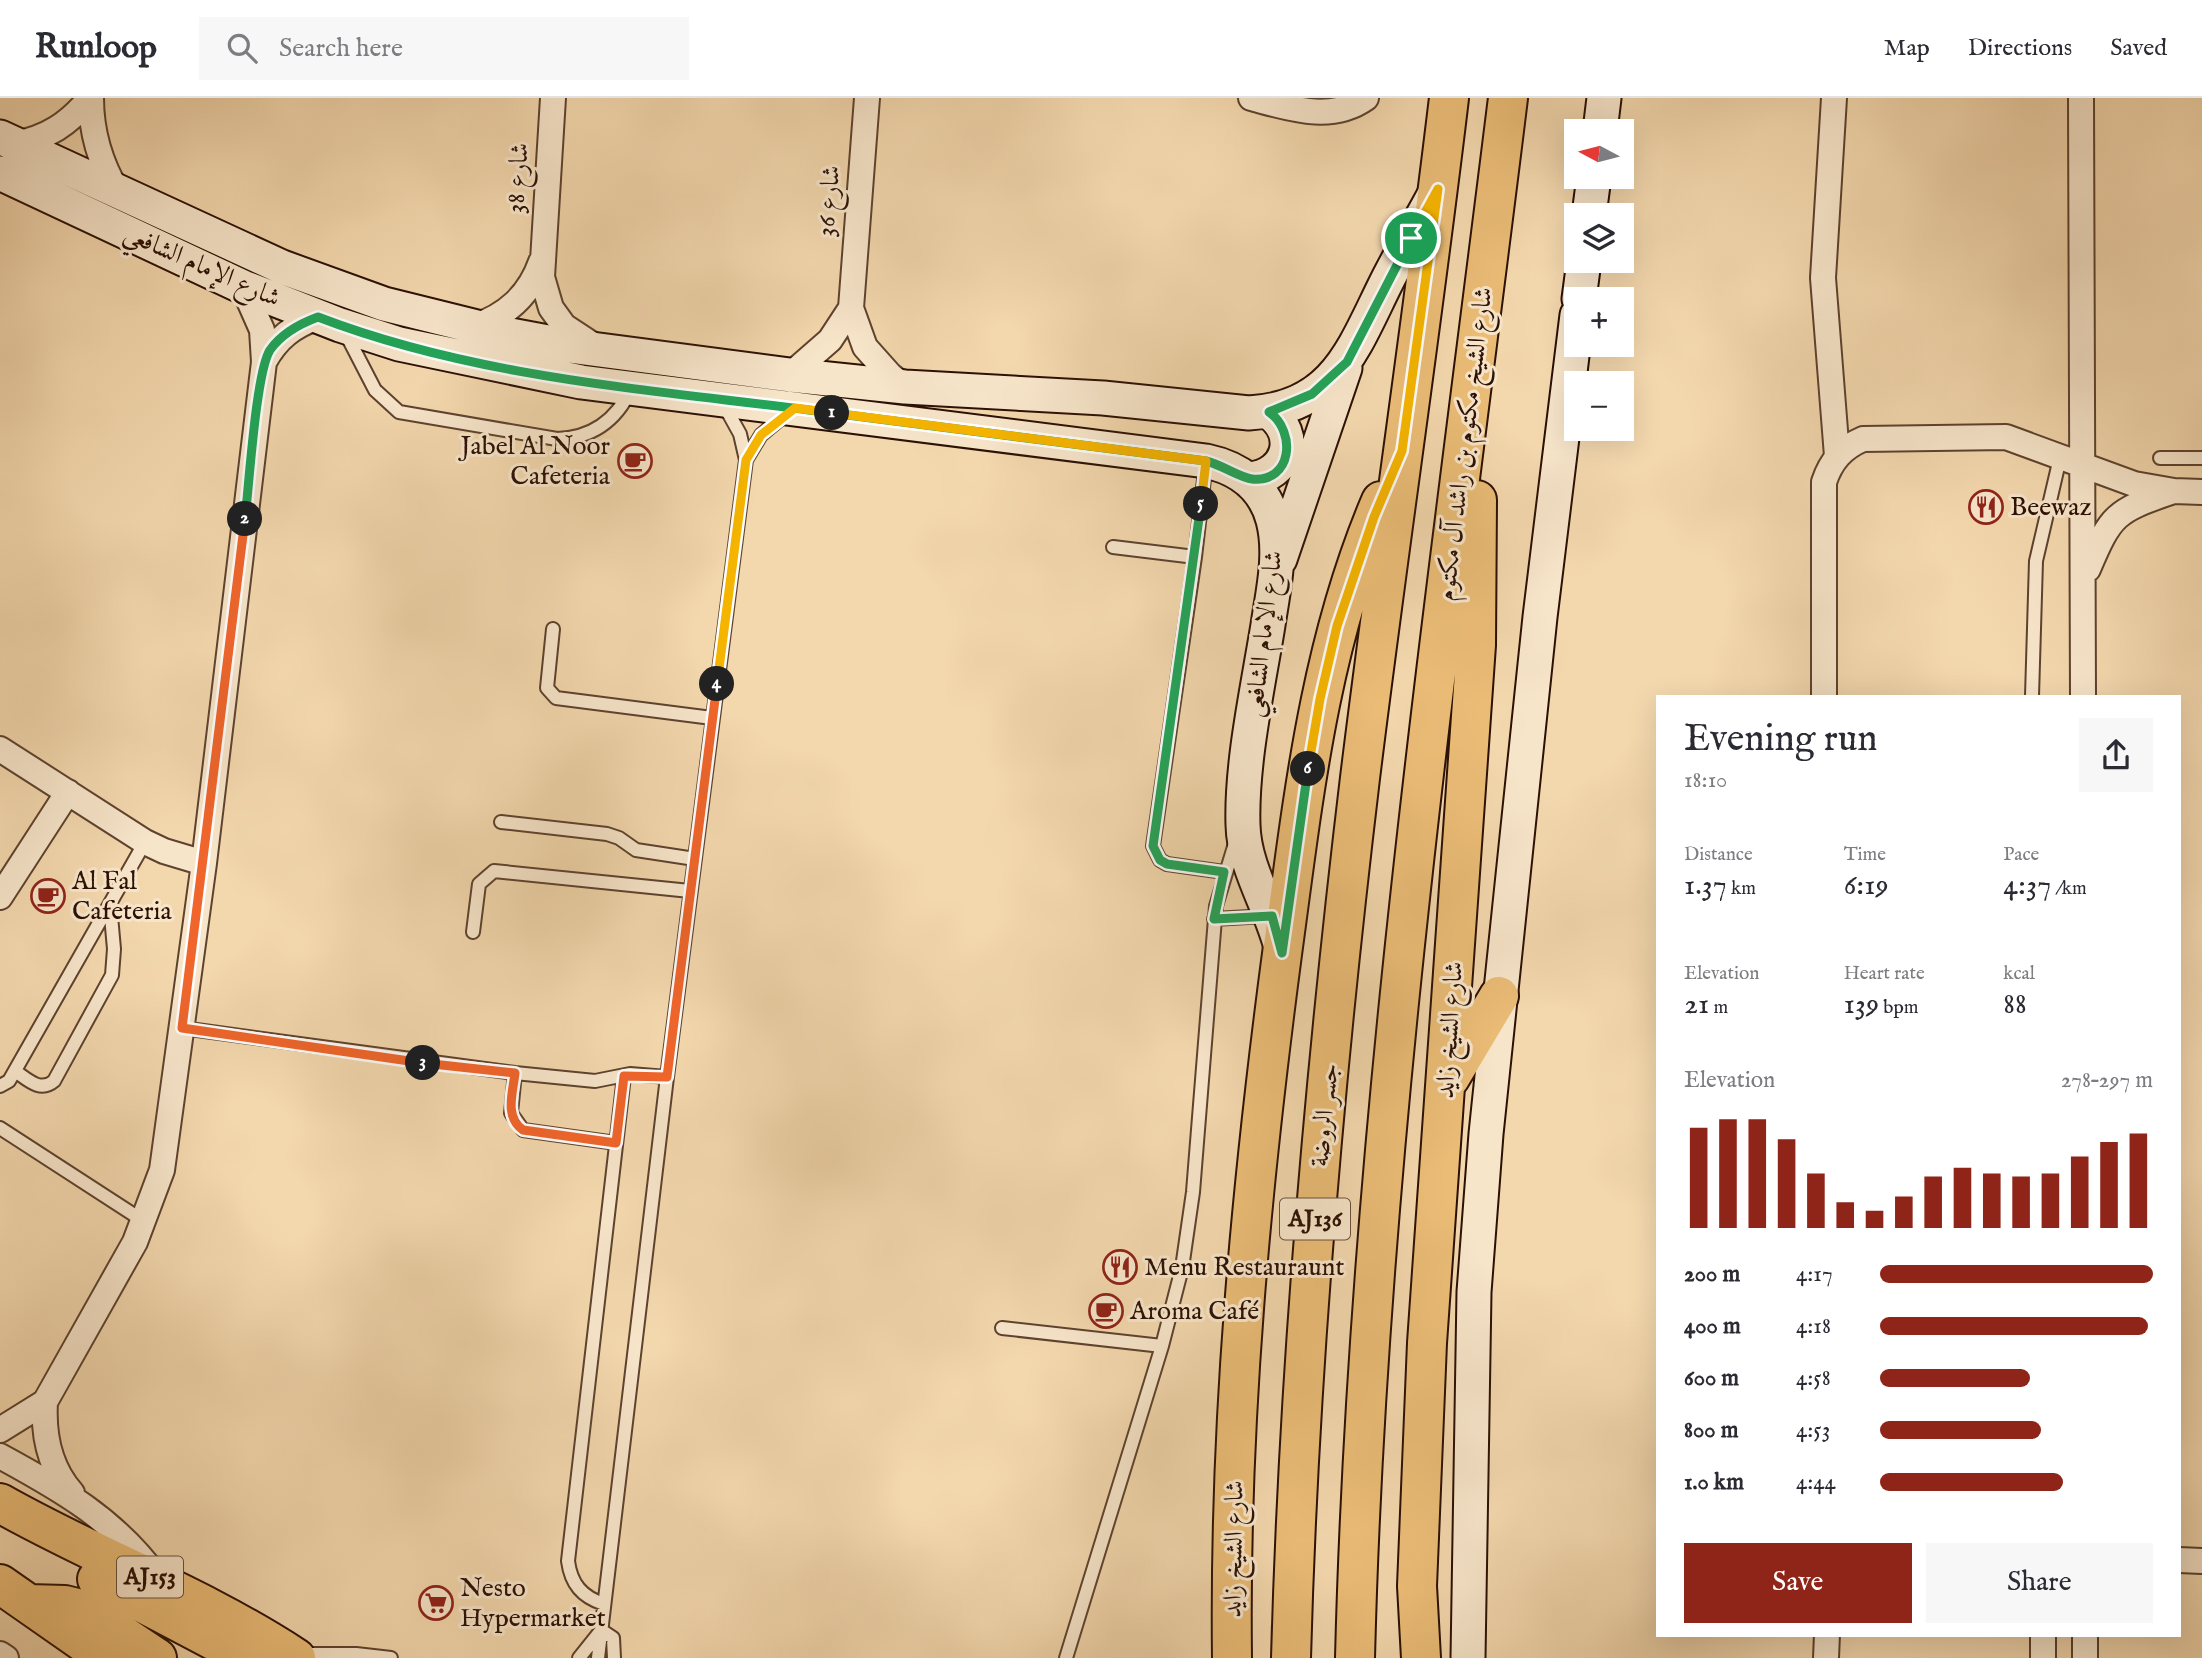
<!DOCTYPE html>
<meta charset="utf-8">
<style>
:root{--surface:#fff;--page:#f7f7f7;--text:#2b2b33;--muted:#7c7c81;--line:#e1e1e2;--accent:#8f2418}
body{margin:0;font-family:"IM FELL English",Amiri,serif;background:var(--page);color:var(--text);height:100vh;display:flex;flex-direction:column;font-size:26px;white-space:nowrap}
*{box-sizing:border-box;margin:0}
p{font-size:23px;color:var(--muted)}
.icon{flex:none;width:38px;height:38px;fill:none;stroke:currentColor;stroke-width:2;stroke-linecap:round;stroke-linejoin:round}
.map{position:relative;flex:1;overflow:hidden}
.sheet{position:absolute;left:1656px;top:597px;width:525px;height:942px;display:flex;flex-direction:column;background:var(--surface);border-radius:0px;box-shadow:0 7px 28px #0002}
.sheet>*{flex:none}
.needle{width:46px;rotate:277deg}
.fabs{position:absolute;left:1564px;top:21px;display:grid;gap:14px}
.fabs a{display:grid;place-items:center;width:70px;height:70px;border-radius:0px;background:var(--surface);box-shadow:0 7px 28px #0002;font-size:35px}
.pin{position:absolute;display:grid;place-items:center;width:60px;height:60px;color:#fff;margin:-30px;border:4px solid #fff;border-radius:50%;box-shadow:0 2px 7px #0007}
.km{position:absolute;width:35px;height:35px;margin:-18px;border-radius:50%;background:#222;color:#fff;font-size:19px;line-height:35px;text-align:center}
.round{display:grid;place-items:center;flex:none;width:74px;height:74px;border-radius:0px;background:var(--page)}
.overview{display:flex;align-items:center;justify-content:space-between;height:119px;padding:0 28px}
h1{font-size:38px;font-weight:600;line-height:52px}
.figures{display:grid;grid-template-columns:repeat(3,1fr);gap:10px;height:119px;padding:7px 28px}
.figures div{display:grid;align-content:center}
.figures b{font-size:30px;font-weight:600}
.figures small{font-size:19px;font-weight:400}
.figures p{font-size:19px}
.chart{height:196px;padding:14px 28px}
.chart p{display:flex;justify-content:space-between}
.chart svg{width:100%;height:126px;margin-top:7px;stroke:var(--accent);stroke-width:6}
.primary-button{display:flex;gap:14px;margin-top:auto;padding:14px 28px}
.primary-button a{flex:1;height:80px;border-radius:0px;background:var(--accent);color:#fff;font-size:28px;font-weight:600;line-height:80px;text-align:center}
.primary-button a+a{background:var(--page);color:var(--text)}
ul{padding:0 28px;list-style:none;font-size:23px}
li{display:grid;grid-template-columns:112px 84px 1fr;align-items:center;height:52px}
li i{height:18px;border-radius:9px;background:var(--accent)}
header{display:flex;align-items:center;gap:42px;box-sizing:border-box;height:98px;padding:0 35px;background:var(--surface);border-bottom:2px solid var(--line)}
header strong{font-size:33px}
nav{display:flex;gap:38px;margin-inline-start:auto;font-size:24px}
.search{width:490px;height:63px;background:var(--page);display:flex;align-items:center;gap:18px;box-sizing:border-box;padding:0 24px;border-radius:0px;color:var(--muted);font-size:26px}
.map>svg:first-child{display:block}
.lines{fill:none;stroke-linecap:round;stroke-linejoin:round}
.lane-casing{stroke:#5d422e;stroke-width:16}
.street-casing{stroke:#5d422e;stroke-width:28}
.secondary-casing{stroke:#2b1004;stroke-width:37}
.primary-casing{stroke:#2b1004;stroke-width:42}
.lane{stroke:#f7e5ca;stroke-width:12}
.street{stroke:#f7e5ca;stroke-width:24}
.secondary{stroke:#f7e5ca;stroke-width:33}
.primary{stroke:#eabc76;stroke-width:38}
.split-1-casing{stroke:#fff;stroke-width:14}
.split-2-casing{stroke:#fff;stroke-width:14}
.split-3-casing{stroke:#fff;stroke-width:14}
.split-4-casing{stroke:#fff;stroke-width:14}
.split-5-casing{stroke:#fff;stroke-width:14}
.split-6-casing{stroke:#fff;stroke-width:14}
.split-7-casing{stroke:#fff;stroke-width:14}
.split-1{stroke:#22a559;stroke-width:9}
.split-2{stroke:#22a559;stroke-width:9}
.split-3{stroke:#f0652b;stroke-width:9}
.split-4{stroke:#f0652b;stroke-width:9}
.split-5{stroke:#f5b400;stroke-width:9}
.split-6{stroke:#22a559;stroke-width:9}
.split-7{stroke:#f5b400;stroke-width:9}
.labels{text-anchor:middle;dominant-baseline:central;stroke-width:6;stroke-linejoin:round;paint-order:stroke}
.shield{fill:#f7e5ca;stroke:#68503f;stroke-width:2}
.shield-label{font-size:24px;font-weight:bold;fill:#2b1004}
.street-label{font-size:26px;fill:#2b1004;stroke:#f7e5ca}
.poi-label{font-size:26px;fill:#2b1004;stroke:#f7e5ca;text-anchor:start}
</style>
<header>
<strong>Runloop</strong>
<div class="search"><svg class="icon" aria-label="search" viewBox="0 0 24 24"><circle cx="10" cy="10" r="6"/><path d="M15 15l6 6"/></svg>Search here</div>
<nav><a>Map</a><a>Directions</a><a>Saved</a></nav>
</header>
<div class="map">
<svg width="2202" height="1560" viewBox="0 0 2202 1560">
<rect width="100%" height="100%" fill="#f3d7ad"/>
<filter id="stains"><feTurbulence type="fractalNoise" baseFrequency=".00286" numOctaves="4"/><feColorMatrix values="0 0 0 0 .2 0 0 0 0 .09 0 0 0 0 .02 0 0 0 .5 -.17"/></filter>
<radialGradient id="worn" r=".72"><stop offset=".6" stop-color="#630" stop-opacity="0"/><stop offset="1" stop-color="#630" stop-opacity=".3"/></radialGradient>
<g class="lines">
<g class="lane-casing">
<path id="lane" d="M346 236 375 292 399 314 557 341C592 340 616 323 631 291
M2160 360H2202
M746 362 761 337 786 316
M1206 364 1195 459 1153 748 1160 762 1167 766 1224 774
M1113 449 1195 459
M553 531 547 590 556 600 712 620
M2032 598 2036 463 2060 360
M501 724 607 736 619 740 636 752 695 761
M1214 821 1266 818
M473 834 479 786 494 773 690 793
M182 930 515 975 595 983 630 976 667 979
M15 973C27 981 40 995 54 983L112 877 114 851 110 807
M515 975 511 1015 523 1032 616 1045
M0 988 9 983 145 744
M0 1030 145 1124
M1002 1230 1162 1248
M604 1506C582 1499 571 1486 568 1463L624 978
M601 1532 613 1540 614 1560
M297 1556H356L391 1560
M579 1560 599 1535
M598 1560 667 979 746 362 740 336 724 307
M1066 1560 1162 1248 1182 1170 1193 1094 1216 808 1236 742"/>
</g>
<g class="street-casing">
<path id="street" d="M91 0C91 35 100 65 118 95
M553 0 542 179 551 210 564 228 596 249
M867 0 851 210 865 249 890 277 905 289
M1251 0C1289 10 1331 25 1366 0
M1834 0 1823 180 1837 358
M2081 0 2083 598
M15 46C47 40 69 26 90 0
M473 229C506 218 529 198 541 164
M264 264C277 240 293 228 318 219
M790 277 830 242 851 210
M2088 471C2111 417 2115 413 2171 394
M1824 598V384C1831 363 1842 350 1863 341L2006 339 2134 386 2174 393 2202 394
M0 651 145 744 164 753 204 765
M0 799 68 694
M45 1304C43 1338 49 1369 72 1395
M0 1332 45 1304 135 1144 162 1072 204 765 264 264 262 232 243 189
M0 1358C59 1390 114 1421 155 1477
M2179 1462 2202 1463
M2085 1536V1560
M0 1556 6 1560
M1826 1560 1827 1536
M2043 1560V1536"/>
</g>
<g class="secondary-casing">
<path id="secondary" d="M1600 33 1604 0
M0 39 282 169 384 206 505 236 569 248 790 277 905 289 1103 300 1249 315C1333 310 1352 254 1384 189 1399 158 1417 129 1433 99
M0 75 243 189 340 227 399 246 581 284 1206 363C1239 370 1264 388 1273 422 1282 456 1273 493 1268 527 1258 589 1241 665 1243 727 1244 771 1272 810 1282 853
M1589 117 1594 79
M1579 201 1584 163
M1250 381C1288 377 1301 337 1269 314
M1280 461 1345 270
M1468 1560 1474 1194 1486 1036 1540 519 1577 217"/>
</g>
<g class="primary-casing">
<path id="primary" d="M1450 980 1499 898
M0 1405C97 1460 202 1498 296 1560
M97 1481 247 1560
M0 1486 106 1560
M29 1506 65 1507 85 1512 157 1560
M1232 1560C1229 1324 1251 1090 1282 856 1303 702 1319 548 1381 403
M1291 1560C1299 1266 1325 972 1360 680 1388 453 1422 227 1449 0
M1355 1560C1368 1037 1444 518 1508 0
M1421 1560 1417 1488 1427 1245 1476 547 1477 402"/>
</g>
<use href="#lane" class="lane"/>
<use href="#street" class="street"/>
<use href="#secondary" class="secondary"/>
<use href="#primary" class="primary"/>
</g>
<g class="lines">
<g class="split-1-casing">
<path id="split-1" d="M832 315 1206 363C1220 366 1241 380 1252 381 1292 385 1297 334 1269 314L1312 296 1347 264 1411 140"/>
</g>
<g class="split-2-casing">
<path id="split-2" d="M245 421C249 388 256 274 270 252 282 235 299 226 318 219 482 282 660 292 832 315"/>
</g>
<g class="split-3-casing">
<path id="split-3" d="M245 421 182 930 423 965"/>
</g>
<g class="split-4-casing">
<path id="split-4" d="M423 965 515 975C513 994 504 1019 523 1032L616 1045 624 978 667 979 717 586"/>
</g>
<g class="split-5-casing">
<path id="split-5" d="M717 586 746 362 761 337 795 310 1206 363 1201 406"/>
</g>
<g class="split-6-casing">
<path id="split-6" d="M1201 406 1153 748 1160 762 1167 766 1224 774 1214 821 1272 818 1282 855 1308 671"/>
</g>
<g class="split-7-casing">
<path id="split-7" d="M1308 671 1320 601 1337 528 1374 419 1402 353 1438 91 1411 140"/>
</g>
<use href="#split-1" class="split-1"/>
<use href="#split-2" class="split-2"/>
<use href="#split-3" class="split-3"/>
<use href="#split-4" class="split-4"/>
<use href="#split-5" class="split-5"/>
<use href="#split-6" class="split-6"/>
<use href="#split-7" class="split-7"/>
</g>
<defs>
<g id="cafe-ring" transform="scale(1.75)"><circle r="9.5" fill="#f7e5ca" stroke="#8f2418" stroke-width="1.5"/><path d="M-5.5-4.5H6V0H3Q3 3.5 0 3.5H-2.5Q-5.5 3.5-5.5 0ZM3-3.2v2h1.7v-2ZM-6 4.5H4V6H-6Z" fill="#8f2418"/></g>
<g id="restaurant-ring" transform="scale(1.75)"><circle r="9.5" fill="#f7e5ca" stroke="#8f2418" stroke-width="1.5"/><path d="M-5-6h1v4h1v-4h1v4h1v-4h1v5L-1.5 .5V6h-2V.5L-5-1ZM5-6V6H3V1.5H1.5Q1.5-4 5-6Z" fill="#8f2418"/></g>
<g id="supermarket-ring" transform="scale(1.75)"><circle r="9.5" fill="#f7e5ca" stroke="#8f2418" stroke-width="1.5"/><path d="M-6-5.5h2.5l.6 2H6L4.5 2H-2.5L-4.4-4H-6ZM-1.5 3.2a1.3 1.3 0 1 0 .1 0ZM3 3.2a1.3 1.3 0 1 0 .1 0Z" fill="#8f2418"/></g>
</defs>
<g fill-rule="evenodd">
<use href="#cafe-ring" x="635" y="363"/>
<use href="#restaurant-ring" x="1986" y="409"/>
<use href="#cafe-ring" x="48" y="798"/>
<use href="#restaurant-ring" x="1120" y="1169"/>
<use href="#cafe-ring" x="1106" y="1213"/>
<use href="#supermarket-ring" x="436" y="1505"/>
</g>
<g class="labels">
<g class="shield">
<rect x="1280" y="1100.5" width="70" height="41" rx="5"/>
<rect x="117" y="1458.5" width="66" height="41" rx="5"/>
</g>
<g class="shield-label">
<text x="1315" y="1121">AJ136</text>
<text x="150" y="1479">AJ153</text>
</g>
<g class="street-label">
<text transform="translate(518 80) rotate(-86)">شارع 38</text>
<text transform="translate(829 103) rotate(-85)">شارع 36</text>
<text transform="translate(202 168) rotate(24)">شارع الإمام الشافعي</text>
<text transform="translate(1465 346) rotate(-83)">شارع الشيخ مكتوم بن راشد آل مكتوم</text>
<text transform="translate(1264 536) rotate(-83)">شارع الإمام الشافعي</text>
<text transform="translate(1450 932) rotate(-86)">شارع الشيخ زايد</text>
<text transform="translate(1325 1017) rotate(-84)">جسر الروضة</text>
<text transform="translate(1234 1451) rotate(-89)">شارع الشيخ زايد</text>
</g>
<g class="poi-label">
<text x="610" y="348" text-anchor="end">Jabel Al Noor<tspan x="610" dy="30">Cafeteria</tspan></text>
<text x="2010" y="409">Beewaz</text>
<text x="72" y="783">Al Fal<tspan x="72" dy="30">Cafeteria</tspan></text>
<text x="1144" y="1169">Menu Restauraunt</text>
<text x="1130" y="1213">Aroma Café</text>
<text x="460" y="1490">Nesto<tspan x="460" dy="30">Hypermarket</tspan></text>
</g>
</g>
<rect width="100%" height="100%" filter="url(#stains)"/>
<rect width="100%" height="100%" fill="url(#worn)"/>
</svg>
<div class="fabs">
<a><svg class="needle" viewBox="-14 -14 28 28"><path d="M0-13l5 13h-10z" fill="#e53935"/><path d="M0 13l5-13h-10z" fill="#7c7c81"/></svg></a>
<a><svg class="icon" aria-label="layers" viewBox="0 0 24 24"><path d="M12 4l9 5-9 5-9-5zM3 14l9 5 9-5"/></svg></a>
<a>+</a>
<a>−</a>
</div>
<div class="pin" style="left:1411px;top:140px;background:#1e9e55"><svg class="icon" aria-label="arrive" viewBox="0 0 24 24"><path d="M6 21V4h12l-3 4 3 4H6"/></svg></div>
<b class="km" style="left:832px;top:315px">1</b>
<b class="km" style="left:245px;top:421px">2</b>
<b class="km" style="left:423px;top:965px">3</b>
<b class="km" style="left:717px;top:586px">4</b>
<b class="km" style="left:1201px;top:406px">5</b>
<b class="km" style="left:1308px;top:671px">6</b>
<section class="sheet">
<div class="overview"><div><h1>Evening run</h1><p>18:10</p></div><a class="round"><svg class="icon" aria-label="share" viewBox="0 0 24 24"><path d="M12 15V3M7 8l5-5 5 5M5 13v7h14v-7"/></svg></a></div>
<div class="figures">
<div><p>Distance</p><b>1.37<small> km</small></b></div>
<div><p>Time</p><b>6:19</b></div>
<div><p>Pace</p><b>4:37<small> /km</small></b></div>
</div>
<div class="figures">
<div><p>Elevation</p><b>21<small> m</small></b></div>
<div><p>Heart rate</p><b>139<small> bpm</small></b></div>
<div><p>kcal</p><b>88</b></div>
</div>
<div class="chart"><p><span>Elevation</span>278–297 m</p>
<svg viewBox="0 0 160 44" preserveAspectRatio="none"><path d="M5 44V9M15 44V6M25 44V6M35 44V13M45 44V25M55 44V35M65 44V38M75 44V33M85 44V26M95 44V23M105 44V25M115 44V26M125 44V25M135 44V19M145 44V14M155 44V11"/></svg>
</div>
<ul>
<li><b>200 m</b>4:17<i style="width:100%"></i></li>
<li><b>400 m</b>4:18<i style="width:98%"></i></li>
<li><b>600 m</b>4:58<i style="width:55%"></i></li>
<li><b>800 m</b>4:53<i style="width:59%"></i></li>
<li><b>1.0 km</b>4:44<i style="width:67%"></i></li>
</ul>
<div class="primary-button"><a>Save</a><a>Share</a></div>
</section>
</div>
